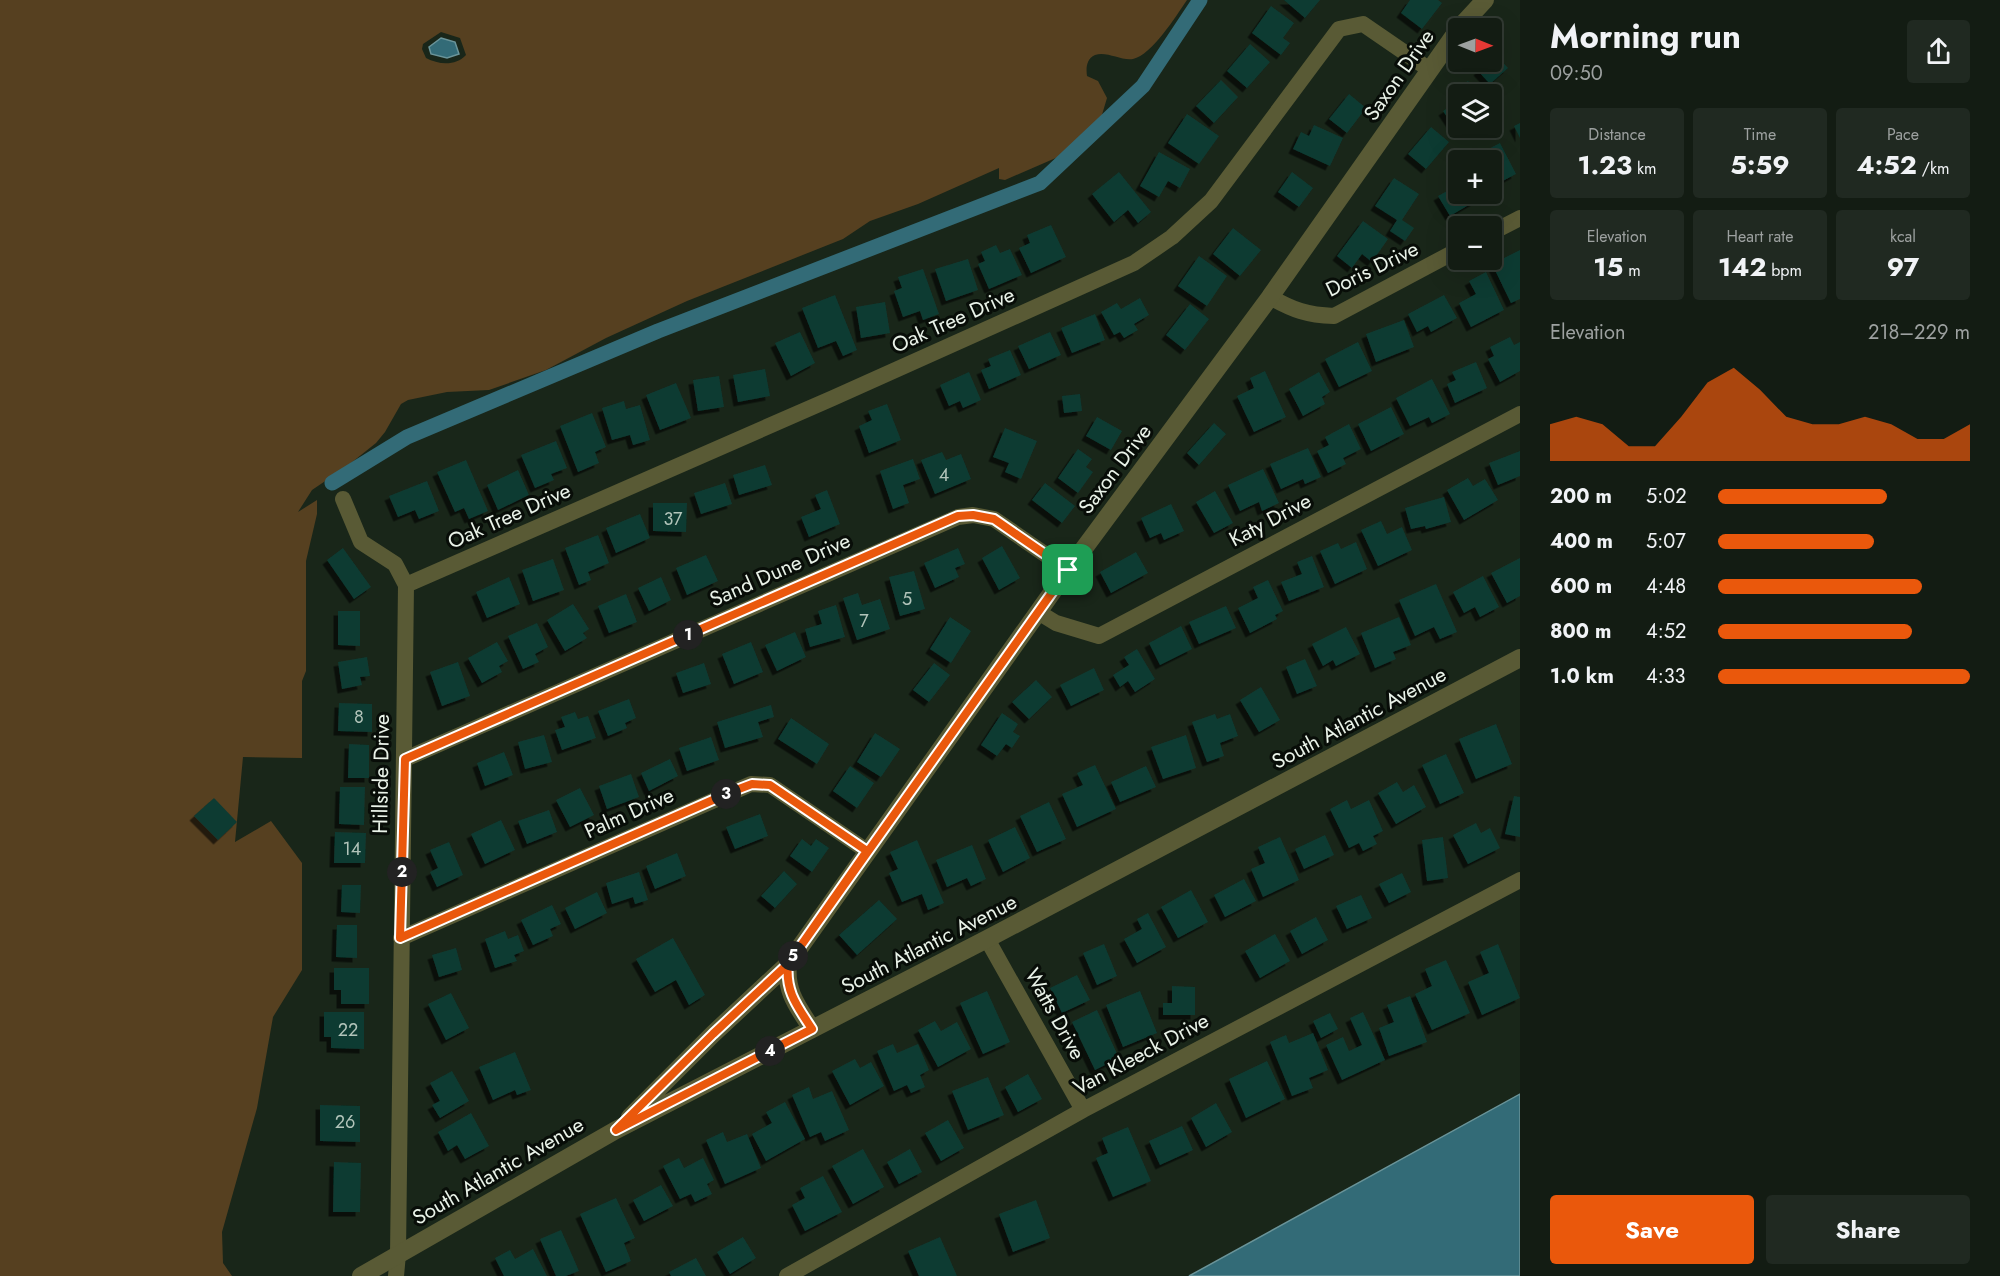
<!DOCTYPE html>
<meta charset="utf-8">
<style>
:root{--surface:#131c13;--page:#202921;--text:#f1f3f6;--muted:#9da1a0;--line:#323a33;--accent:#ea580c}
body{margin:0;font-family:Jost,sans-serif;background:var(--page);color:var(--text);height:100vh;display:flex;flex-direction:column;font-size:22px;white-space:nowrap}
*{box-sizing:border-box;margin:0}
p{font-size:20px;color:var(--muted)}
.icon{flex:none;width:33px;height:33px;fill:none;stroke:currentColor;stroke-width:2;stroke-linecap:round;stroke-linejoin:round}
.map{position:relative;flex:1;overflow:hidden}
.drawer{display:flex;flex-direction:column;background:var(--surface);width:480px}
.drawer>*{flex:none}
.needle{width:39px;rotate:91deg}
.buttons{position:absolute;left:1448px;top:18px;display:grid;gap:12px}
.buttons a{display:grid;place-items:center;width:54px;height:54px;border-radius:6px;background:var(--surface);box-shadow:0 6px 24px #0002,0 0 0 2px var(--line);font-size:30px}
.pin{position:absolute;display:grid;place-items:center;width:51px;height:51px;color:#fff;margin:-26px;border-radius:12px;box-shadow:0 3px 9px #0006}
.km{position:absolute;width:30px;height:30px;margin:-15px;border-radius:50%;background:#222;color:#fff;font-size:16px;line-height:30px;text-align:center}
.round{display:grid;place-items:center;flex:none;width:63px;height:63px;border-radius:6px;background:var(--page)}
.overview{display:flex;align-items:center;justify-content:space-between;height:102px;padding:0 30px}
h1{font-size:33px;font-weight:700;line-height:45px}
.figures{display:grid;grid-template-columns:repeat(3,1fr);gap:9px;height:102px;padding:6px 30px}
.figures div{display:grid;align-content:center;border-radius:6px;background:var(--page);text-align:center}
.figures b{font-size:26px;font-weight:700}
.figures small{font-size:16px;font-weight:400}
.figures p{font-size:16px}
.chart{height:168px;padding:12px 30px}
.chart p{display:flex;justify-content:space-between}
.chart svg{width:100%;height:108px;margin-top:6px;fill:var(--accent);opacity:.7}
.primary-button{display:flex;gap:12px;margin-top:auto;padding:12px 30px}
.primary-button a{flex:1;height:69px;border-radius:6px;background:var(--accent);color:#fff;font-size:24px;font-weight:700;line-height:69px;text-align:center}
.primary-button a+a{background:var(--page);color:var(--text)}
ul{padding:0 30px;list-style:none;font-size:20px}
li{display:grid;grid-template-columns:96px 72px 1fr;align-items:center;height:45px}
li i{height:15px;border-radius:8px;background:var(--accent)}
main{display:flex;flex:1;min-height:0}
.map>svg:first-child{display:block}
.green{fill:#564020;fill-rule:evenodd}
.water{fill:#336b77;stroke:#6a9499;stroke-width:1.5}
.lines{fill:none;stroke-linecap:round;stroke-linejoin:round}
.canal{stroke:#336b77;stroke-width:15}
.building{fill:#0f3a32;filter:url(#shadow)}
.minor{stroke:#595a35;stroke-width:16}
.tertiary{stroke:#595a35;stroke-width:18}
.route-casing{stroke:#fff;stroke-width:12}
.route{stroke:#ea580c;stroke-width:8}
.labels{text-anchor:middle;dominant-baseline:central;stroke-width:6;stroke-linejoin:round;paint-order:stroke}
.number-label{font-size:18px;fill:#b2c4ba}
.street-label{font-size:21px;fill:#e9f2e8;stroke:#080d08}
</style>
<main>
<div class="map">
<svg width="1520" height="1276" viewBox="0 0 1520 1276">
<defs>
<filter id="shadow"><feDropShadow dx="-4.5" dy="4.5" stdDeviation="0" flood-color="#0009"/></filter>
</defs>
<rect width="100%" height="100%" fill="#192619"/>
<path class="green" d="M0 0H1187C1176 16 1152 55 1133 59 1121 61 1107 51 1095 55 1086 59 1086 69 1087 76L1098 81 1107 98 1101 118 1058 157 1005 180 999 179V168L918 204 870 221 843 239 687 301 606 338 546 370 489 390 447 392 408 400 401 404 385 432 376 443 346 467 312 490 298 512 317 500V514L306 561V671L302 681V758L243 757 235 842 271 821 302 863V970L273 1017 257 1108 222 1232 223 1263 232 1276H0ZM441 32 460 38 466 55C456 66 439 65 426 58L422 49 423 44Z"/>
<path class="water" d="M441 38 455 42 459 54 447 58 431 54 429 47Z
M1520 1094V1276H1189Z"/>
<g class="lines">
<path class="canal" d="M332 483 407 437 658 331 1040 183 1143 86 1200 0"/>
</g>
<path class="building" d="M1284 0H1320L1305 18Z
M1410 0H1438L1442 3 1422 29 1401 13Z
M1271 6 1294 23 1283 38 1290 43 1281 55 1252 33Z
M1250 44 1270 62 1247 88 1227 71Z
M1495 54 1508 68 1490 84 1478 71 1488 62H1491V58Z
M1221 80 1238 97 1214 123 1196 106Z
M1468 81 1477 94H1461L1457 88Z
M1349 94 1366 108 1347 133 1329 119Z
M1458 101V128H1470L1459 135 1443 111Z
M1187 114 1219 136 1199 164 1168 143Z
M1520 123V138L1514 126Z
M1314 125 1343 138 1330 166 1293 149 1301 132 1309 136Z
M1431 127 1449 142 1426 169 1408 154Z
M1500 143 1516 174 1497 184 1491 172V160H1485L1481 153Z
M1159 152 1190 169 1180 188 1168 181 1159 197 1140 186Z
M1119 172 1151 212 1138 223 1128 210 1114 222 1092 194Z
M1292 172 1313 188 1299 207 1278 192Z
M1394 178 1419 194 1402 220 1414 228 1405 241 1390 231 1397 220 1375 206Z
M1458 185V194H1483L1484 196 1450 216 1438 196Z
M1363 221 1388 239 1372 262 1362 254 1352 268 1337 256Z
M1051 225 1066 257 1031 273 1019 248 1030 243 1027 235Z
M1233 228 1261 250 1240 276 1213 254Z
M996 245 1000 253 1010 249 1022 275 989 289 978 264 985 261 981 252Z
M1520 250V299L1511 303 1492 264Z
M1199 256 1227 276 1207 306 1178 286Z
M968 259 978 290 946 301 935 269Z
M923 269 939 314 923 320 920 311 903 317 894 291 902 288 898 277Z
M1486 272 1504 310 1471 327 1459 303 1476 294 1469 281Z
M835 295 857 350 843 356 836 341 818 348 802 308Z
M1444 295 1457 318 1431 332 1428 326 1417 332 1408 314Z
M1140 298 1149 315 1134 324 1138 330 1124 338 1120 332 1114 335 1101 312 1117 303 1121 309Z
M885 302 890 333 861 338 856 307Z
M1190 304 1209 319 1185 350 1166 335Z
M1095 314 1105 340 1072 353 1061 328Z
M1404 320 1414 347 1376 362 1366 334Z
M800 332 815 363 791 376 775 343Z
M1050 332 1061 355 1029 369 1018 346Z
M1510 337 1514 345 1520 342V371L1500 382 1488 359 1494 356 1490 347Z
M1358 342 1372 371 1339 387 1325 359Z
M1010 350 1021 375 989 389 981 370 991 366 988 359Z
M1476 362 1487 388 1455 403 1447 384 1456 380 1452 372Z
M765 369 770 396 738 402 733 375Z
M1265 371 1286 417 1254 432 1237 396 1254 388 1250 378Z
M969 372 981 400 963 408 960 401 949 406 940 385Z
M1319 372 1330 392 1322 397 1325 404 1303 416 1289 389Z
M719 376 724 407 698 411 693 380Z
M1432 379 1450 414 1432 423 1429 417 1410 426 1396 398Z
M676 383 691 418 660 430 646 395Z
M1080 394 1082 411 1064 413 1062 396Z
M624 401 626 409 640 405 650 440 633 445 630 435 612 440 602 408Z
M887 404 901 440 869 453 859 426 872 420 868 411Z
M1391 407 1404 434 1371 451 1358 424Z
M592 413 606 447 595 452 599 463 578 472 560 426Z
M1097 417 1122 431 1111 450 1086 436Z
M1214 423 1226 434 1199 465 1187 453Z
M1349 424 1361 449 1343 458 1346 464 1328 473 1317 451 1329 445 1325 437Z
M1005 428 1037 441 1021 479 1005 472 1009 463 993 457Z
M556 441 567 468 551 474 554 480 535 488 521 455Z
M1308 448 1321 477 1305 484 1303 479 1281 489 1270 464Z
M1078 449 1092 459 1086 467 1093 472 1078 493 1058 478Z
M1520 451V476L1498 485 1489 463Z
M942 452 946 460 961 454 971 479 935 494 921 460Z
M913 459 920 479 903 485 909 503 893 509 880 471Z
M466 460 488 511 469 519 464 508 455 512 437 472Z
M765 465 772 485 739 495 733 475Z
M1263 469 1279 503 1262 511 1259 502 1240 511 1228 485Z
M518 470 529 495 498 510 487 485Z
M1468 478 1473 486 1485 479 1498 500 1464 520 1447 490Z
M427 481 439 511 419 519 415 510 398 517 389 496Z
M725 483 732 504 701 514 694 493Z
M1045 483 1075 506 1062 523 1032 500Z
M827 490 840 524 809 537 801 517 821 509 815 495Z
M1215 491 1233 523 1214 533 1196 502Z
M1444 497 1451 522 1426 529 1425 526 1411 529 1405 508Z
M653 503H687L686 532 653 531Z
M1171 504 1184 531 1164 540 1161 533 1150 538 1141 518Z
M640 514 650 538 616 553 606 528Z
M1381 521 1387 534 1402 527 1412 550 1378 566 1361 530Z
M598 535 609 563 588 572 591 580 579 585 565 548Z
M1356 542 1367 569 1335 584 1320 551 1338 543 1341 549Z
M1002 546 1020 578 999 590 982 558Z
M343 548 371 587 354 599 327 560Z
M958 548 965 564 955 568 959 577 935 588 924 563Z
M1136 552 1148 573 1111 593 1100 572Z
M706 555 718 581 687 595 676 568Z
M1312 556 1324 587 1289 601 1281 582 1302 574 1297 562Z
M1520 558V596L1507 603 1491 573Z
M553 559 564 590 533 601 522 570Z
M914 571 925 609 900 616 889 577Z
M1483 576 1499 607 1480 617 1475 607 1464 613 1453 592Z
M509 577 520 604 487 618 476 592Z
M661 577 671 600 649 611 638 588Z
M1268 580 1283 611 1275 615 1277 619 1250 633 1238 608 1258 598 1253 587Z
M1436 584 1457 632 1440 639 1434 627 1415 636 1399 600Z
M858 593 862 605 880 599 890 629 857 640 843 598Z
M626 594 637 622 609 633 598 606Z
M573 604 589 629 583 633 587 638 565 651 547 620Z
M836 605 845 637 810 647 805 629 822 624 818 611Z
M1226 606 1236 628 1199 644 1189 622Z
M338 611H360V646L338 645Z
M950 617 971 631 951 663 930 649Z
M1399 617 1411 645 1393 652 1396 659 1375 668 1361 633Z
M537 623 548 647 535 654 539 662 523 669 508 636Z
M1181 626 1192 649 1160 665 1149 643Z
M1346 627 1360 654 1336 666 1333 660 1323 666 1312 644Z
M795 632 806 657 777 671 765 645Z
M497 642 508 661 499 666 502 672 482 683 468 658Z
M751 642 763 672 734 684 722 654Z
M1137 649 1155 679 1135 692 1128 681 1120 687 1113 675 1129 665 1124 657Z
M367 657 370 676 360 677 362 685 342 689 338 662Z
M1305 659 1317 686 1297 694 1286 667Z
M458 662 470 696 442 706 430 672Z
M704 663 711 684 683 693 676 673Z
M934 663 950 675 929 702 913 690Z
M1094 668 1104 690 1071 706 1060 685Z
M1036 680 1052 697 1029 719 1012 702Z
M1261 687 1280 720 1259 732 1240 700Z
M629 699 636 718 625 723 627 728 608 736 598 711Z
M339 703 372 704V732L338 731Z
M771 705 774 717 758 722 763 737 725 748 717 722Z
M575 712 578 719 588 716 596 738 562 750 555 730 565 727 561 717Z
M1002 713 1018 724 1013 732 1020 736 1012 748 1006 744 997 756 981 745Z
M1215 714 1217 719 1230 714 1238 736 1220 743 1224 756 1207 762 1192 722Z
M791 718 829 744 817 764 778 739Z
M1496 724 1512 764 1476 779 1459 739Z
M875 733 900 749 881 777 857 762Z
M544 735 552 762 525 769 518 742Z
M1186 735 1196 768 1163 779 1151 747Z
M711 737 719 760 687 771 679 748Z
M349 744 369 745V778H348Z
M504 752 513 775 485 786 477 763Z
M1446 754 1464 793 1440 804 1422 765Z
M670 759 678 776 649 791 641 773Z
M1095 765 1116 809 1077 827 1062 794 1083 785 1077 773Z
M850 766 874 783 857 808 833 791Z
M1146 766 1156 787 1120 802 1111 782Z
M631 774 639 797 607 809 599 786Z
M1397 782 1403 792 1414 785 1426 807 1396 824 1378 793Z
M340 787H365L364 825 339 824Z
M580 788 594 815 570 827 556 800Z
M1514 796 1520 797V837L1505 834Z
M214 798 237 822 218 840 194 816Z
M1347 800 1351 809 1369 800 1383 831 1373 836 1377 844 1363 851 1359 843 1349 848 1330 809Z
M1049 802 1066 839 1037 852 1020 816Z
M549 810 557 832 527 844 518 821Z
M760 814 768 836 735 849 726 827Z
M501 820 515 850 485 864 471 834Z
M1476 823 1481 833 1490 828 1500 848 1468 864 1453 835Z
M1015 827 1030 858 1003 872 988 840Z
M335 832 366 833 365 863H334Z
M1325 835 1334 855 1304 869 1295 849Z
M1280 837 1299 880 1263 897 1251 869 1265 863 1258 847Z
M1443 837 1448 878 1427 881 1422 840Z
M802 839 811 846 816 839 829 848 812 872 790 856Z
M917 840 944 903 928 910 922 894 902 902 889 873 898 869 890 852Z
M449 842 463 875 437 887 430 872 438 868 430 850Z
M972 845 986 879 971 886 967 878 947 887 936 860Z
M677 853 686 876 655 889 646 866Z
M784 871 797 884 775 908 761 896Z
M639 872 648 900 635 904 633 897 612 904 606 883Z
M1402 873 1411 892 1389 903 1379 884Z
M1244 879 1256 901 1225 917 1214 895Z
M342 885H361L360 913 341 912Z
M1191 890 1208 922 1178 938 1161 907Z
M597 892 607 913 575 929 565 908Z
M1361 895 1372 918 1347 929 1336 906Z
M879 900 897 919 857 955 839 935Z
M552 905 561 924 550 929 553 936 533 945 521 920Z
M1148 913 1166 947 1137 963 1124 939 1142 929 1137 919Z
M1316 917 1328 940 1302 954 1290 931Z
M337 925H357V958L336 957Z
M505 931 508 939 518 935 524 951 514 955 517 961 495 968 485 939Z
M1275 934 1290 961 1260 978 1245 951Z
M673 938 705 995 689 1005 676 980 655 992 636 959Z
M1104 944 1117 976 1097 985 1083 953Z
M1498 944 1520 998 1482 1015 1468 982 1489 973 1480 952Z
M456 948 462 970 439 977 432 955Z
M1446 960 1470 1013 1432 1030 1415 994 1432 986 1425 969Z
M334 968H369V1004H341V990H334Z
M1077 975 1090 1000 1062 1013 1050 988Z
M1172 986 1195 987V1015H1163V1003H1172Z
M987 991 1010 1042 983 1054 960 1003Z
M1140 991 1157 1033 1123 1047 1106 1005Z
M451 993 469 1028 446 1040 428 1004Z
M1410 996 1427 1042 1389 1056 1379 1028 1394 1022 1387 1005Z
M1097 1010 1119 1058 1095 1070 1072 1022Z
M324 1012H364V1049L331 1048V1037H324Z
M1363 1012 1385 1060 1342 1080 1326 1045 1343 1037 1349 1051 1362 1045 1350 1018Z
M1330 1013 1338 1029 1321 1038 1313 1021Z
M935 1021 941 1031 957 1022 971 1049 938 1067 918 1030Z
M1313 1033 1328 1070 1309 1078 1313 1088 1292 1096 1270 1042 1286 1035 1289 1043Z
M893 1044 897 1053 918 1044 929 1070 920 1075 925 1087 911 1093 907 1085 894 1091 877 1051Z
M515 1052 531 1090 517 1095 515 1090 493 1100 479 1067Z
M855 1059 860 1068 871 1062 884 1086 850 1105 832 1071Z
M1267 1061 1285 1099 1246 1118 1229 1079Z
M452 1071 469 1101 440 1118 432 1105 440 1101 430 1083Z
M1028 1074 1042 1099 1018 1112 1005 1087Z
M988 1077 1004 1115 968 1130 952 1091Z
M809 1087 813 1099 832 1091 849 1130 825 1141 821 1132 810 1137 792 1095Z
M785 1102 805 1139 766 1161 752 1134 772 1123 766 1112Z
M1216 1103 1232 1132 1206 1147 1191 1118Z
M320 1105 360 1106V1142L320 1141Z
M471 1113 489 1146 465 1159 457 1145 448 1151 438 1132Z
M948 1120 964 1148 941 1161 925 1133Z
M1182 1126 1193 1150 1160 1165 1149 1141Z
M1128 1127 1151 1181 1113 1197 1096 1158 1108 1153 1102 1138Z
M723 1132 727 1142 747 1134 761 1168 725 1184 706 1140Z
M863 1149 884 1187 853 1204 832 1166Z
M910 1149 922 1172 899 1184 887 1162Z
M679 1158 684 1168 703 1158 714 1180 707 1184 712 1194 695 1202 691 1194 680 1199 663 1166Z
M334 1162 361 1163 360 1212H333Z
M823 1176 842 1212 805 1231 792 1205 805 1198 800 1188Z
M661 1185 673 1206 644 1221 633 1200Z
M616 1198 635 1238 624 1243 631 1261 606 1272 580 1214Z
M1036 1200 1050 1238 1013 1252 999 1214Z
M561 1230 579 1271 566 1276H556L540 1239Z
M743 1237 756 1258 730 1274 717 1252Z
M940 1237 957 1276H919L908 1251Z
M533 1249 547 1276H504L495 1258 510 1250 515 1259Z
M696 1258 706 1276H671L669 1272Z"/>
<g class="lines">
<path class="minor" d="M1491 233 1520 218
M1270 297C1293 310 1307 315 1334 316L1458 250
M343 499 361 542 395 564 406 585 398 1254 396 1276
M406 585 833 398 1134 263 1172 237 1211 201 1339 29 1363 24 1430 70
M1038 612 1056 623 1099 636 1520 414
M405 759 958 517 973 515 994 519 1068 570
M401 938 751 784 770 785 867 851
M987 939 1083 1110
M787 1276 1083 1110 1520 880"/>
<path class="tertiary" d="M1459 28 1485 0
M812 1029C798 1007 785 992 788 964L1068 570 1270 297 1458 30
M630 1117 713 1034 788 964
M361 1276 616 1130 987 939 1520 658"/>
</g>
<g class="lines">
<g class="route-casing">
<path id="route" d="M1068 570 994 519 973 515 958 516 405 759 400 938 731 792 752 784 770 785 867 851 788 964C785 992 798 1007 812 1029L616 1130 713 1034 788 964 1068 570"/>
</g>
<use href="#route" class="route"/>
</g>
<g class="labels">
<g class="number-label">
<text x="944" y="475">4</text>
<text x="673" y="519">37</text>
<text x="907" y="599">5</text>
<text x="864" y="621">7</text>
<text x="359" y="717">8</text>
<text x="352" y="849">14</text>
<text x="348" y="1030">22</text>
<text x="345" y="1122">26</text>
</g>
<g class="street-label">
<text transform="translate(1399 75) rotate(-55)">Saxon Drive</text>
<text transform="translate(1372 269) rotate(-26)">Doris Drive</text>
<text transform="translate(953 320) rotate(-24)">Oak Tree Drive</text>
<text transform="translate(1115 469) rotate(-53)">Saxon Drive</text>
<text transform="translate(509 516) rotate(-24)">Oak Tree Drive</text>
<text transform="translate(1270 520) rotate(-28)">Katy Drive</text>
<text transform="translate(780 570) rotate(-24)">Sand Dune Drive</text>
<text transform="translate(1359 718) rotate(-28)">South Atlantic Avenue</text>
<text transform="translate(381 774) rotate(-89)">Hillside Drive</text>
<text transform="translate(629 813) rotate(-24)">Palm Drive</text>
<text transform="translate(929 944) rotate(-27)">South Atlantic Avenue</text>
<text transform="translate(1055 1014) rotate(61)">Watts Drive</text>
<text transform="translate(1141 1054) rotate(-28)">Van Kleeck Drive</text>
<text transform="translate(498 1171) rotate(-30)">South Atlantic Avenue</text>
</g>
</g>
</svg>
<div class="buttons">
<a><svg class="needle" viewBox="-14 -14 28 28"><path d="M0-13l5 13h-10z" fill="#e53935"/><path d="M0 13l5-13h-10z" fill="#9da1a0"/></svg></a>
<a><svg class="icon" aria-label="layers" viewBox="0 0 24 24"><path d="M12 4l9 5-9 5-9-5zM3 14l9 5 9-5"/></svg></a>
<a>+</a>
<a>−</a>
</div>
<div class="pin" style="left:1068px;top:570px;background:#1e9e55"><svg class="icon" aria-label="arrive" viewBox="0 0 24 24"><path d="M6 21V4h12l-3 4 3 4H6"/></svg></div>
<b class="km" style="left:688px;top:635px">1</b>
<b class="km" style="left:402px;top:872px">2</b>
<b class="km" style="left:726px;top:794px">3</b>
<b class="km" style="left:770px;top:1051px">4</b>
<b class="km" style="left:793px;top:956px">5</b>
</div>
<section class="drawer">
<div class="overview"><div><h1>Morning run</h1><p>09:50</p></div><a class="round"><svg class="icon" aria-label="share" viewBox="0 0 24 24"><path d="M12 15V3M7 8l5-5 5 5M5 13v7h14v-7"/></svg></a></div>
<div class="figures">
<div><p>Distance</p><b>1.23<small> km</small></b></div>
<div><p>Time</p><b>5:59</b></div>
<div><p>Pace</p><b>4:52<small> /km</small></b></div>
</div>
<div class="figures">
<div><p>Elevation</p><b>15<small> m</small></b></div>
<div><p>Heart rate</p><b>142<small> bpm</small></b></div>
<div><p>kcal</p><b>97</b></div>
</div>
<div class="chart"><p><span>Elevation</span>218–229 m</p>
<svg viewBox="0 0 160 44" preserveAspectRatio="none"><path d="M0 44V29L10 26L20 29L30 38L40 38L50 26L60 12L70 6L80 15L90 26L100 29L110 29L120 26L130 29L140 35L150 35L160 29V44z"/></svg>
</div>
<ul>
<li><b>200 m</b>5:02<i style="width:67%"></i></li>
<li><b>400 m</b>5:07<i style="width:62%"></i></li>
<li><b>600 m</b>4:48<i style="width:81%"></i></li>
<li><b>800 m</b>4:52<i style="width:77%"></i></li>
<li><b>1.0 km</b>4:33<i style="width:100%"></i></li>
</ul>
<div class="primary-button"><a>Save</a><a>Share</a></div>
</section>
</main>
